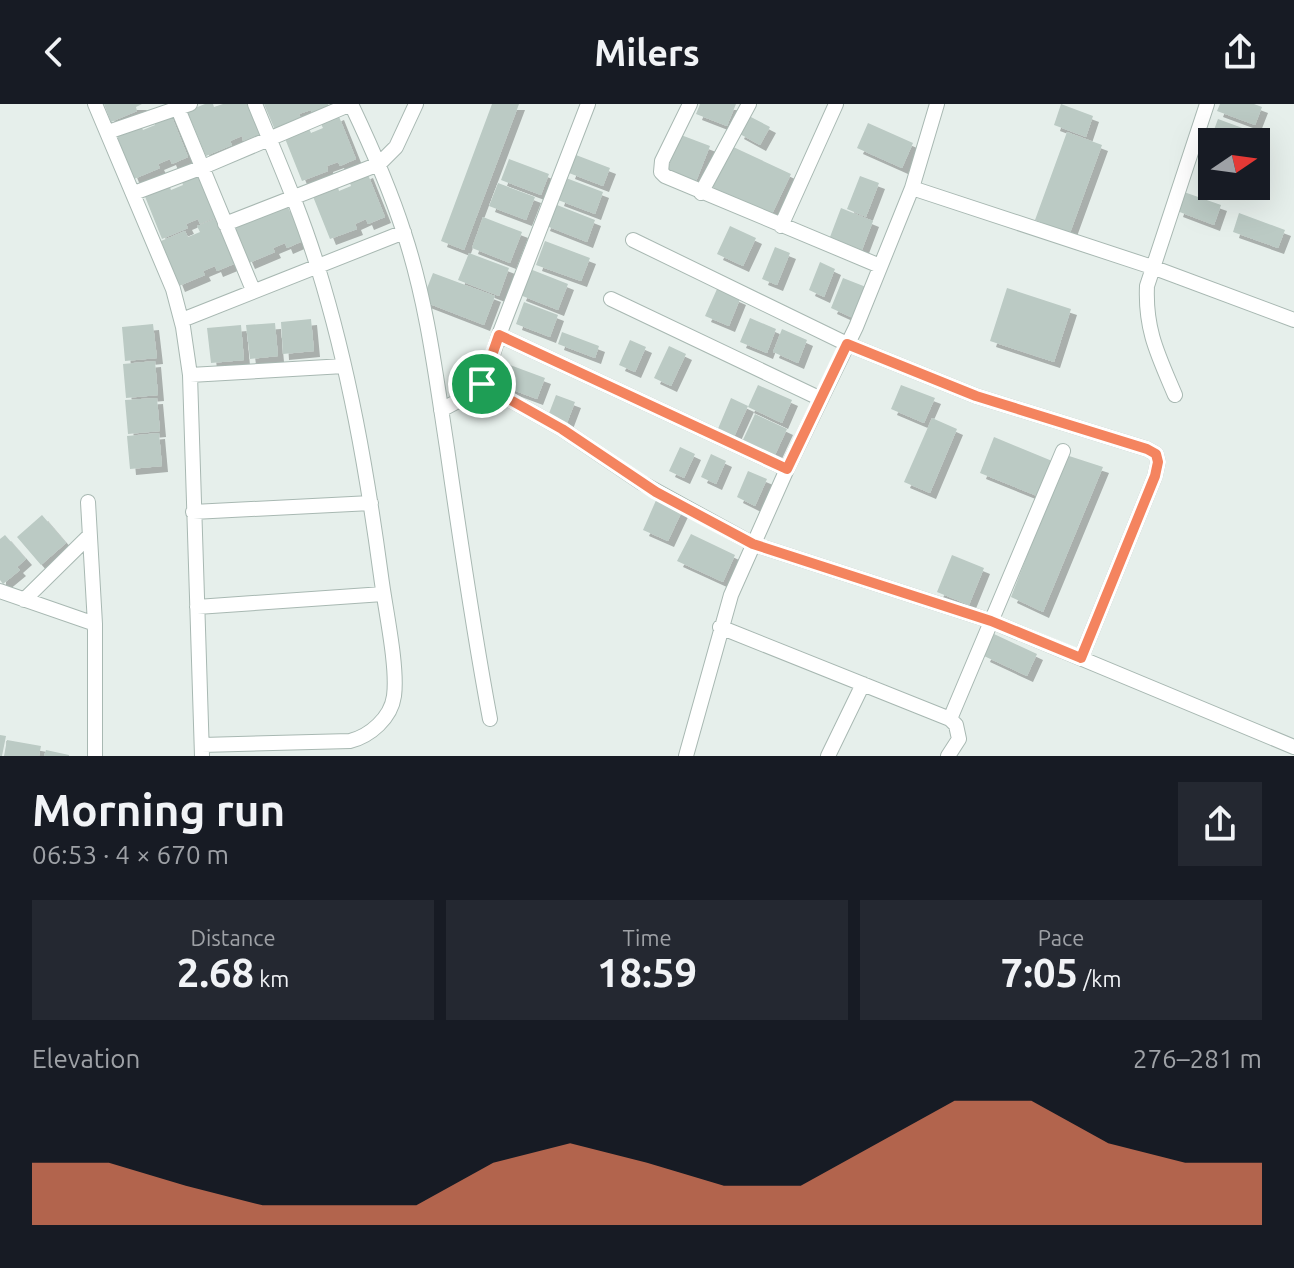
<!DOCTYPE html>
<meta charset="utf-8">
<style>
:root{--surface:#171b24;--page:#242831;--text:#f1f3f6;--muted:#9ea1a6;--accent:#f4845f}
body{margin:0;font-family:Ubuntu,sans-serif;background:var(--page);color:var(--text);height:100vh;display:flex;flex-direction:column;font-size:30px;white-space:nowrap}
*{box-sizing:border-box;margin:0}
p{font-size:26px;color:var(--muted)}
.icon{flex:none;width:44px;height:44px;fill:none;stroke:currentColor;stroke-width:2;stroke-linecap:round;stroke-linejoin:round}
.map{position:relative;height:652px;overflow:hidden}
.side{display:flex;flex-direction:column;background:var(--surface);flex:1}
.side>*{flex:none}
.needle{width:52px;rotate:77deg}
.controls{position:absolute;left:1198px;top:24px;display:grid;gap:16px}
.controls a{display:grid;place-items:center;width:72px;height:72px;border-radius:0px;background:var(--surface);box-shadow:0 8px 32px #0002;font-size:40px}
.pin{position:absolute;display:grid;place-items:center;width:68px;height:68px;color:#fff;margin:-34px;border:4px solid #fff;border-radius:50%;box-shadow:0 2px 8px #0007}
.round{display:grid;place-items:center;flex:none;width:84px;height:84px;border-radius:0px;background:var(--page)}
.overview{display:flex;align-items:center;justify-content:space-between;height:136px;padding:0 32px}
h1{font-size:44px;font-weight:600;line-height:60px}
.figures{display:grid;grid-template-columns:repeat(3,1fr);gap:12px;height:136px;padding:8px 32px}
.figures div{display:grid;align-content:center;border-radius:0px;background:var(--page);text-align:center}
.figures b{font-size:40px;font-weight:600}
.figures small{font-size:22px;font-weight:400}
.figures p{font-size:22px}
.chart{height:224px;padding:16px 32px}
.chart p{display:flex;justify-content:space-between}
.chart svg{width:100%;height:144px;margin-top:8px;fill:var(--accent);opacity:.7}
header{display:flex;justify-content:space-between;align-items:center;height:104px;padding:0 32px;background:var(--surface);font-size:36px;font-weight:600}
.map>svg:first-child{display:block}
.building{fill:#bbcac4;filter:url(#shadow)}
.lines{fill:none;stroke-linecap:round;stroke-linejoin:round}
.minor-casing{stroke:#a8b8b2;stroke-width:16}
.minor{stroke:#fff;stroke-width:14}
.route-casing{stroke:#fff;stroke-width:16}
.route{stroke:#f4845f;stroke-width:10}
</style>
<header><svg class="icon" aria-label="back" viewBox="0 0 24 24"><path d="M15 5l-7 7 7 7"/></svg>Milers<svg class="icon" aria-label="share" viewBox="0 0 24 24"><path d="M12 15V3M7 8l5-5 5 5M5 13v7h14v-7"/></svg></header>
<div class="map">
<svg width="1294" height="652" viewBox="0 0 1294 652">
<defs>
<filter id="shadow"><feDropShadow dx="6" dy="6" stdDeviation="0" flood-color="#0004"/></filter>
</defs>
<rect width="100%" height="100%" fill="#e6efeb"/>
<path class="building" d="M104 0H142L136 3 137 7 111 18Z
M205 0H213L214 3 223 0H248L260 30 243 37 242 32 230 37 232 41 206 52 187 7Z
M264 0H328L329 3 312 10 311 6 299 10 301 15 275 26Z
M492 0H519L464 146 441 137Z
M700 0H736L727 22 696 10Z
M1061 0 1093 12 1086 33 1054 21Z
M1220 0H1254L1262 3 1255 21 1217 7Z
M170 8 188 53 172 60 170 55 158 60 160 64 134 75 116 30 140 20 143 26 155 21 153 15Z
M338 10 356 55 340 62 338 58 327 62 328 67 302 77 284 32 308 22 311 29 323 24 320 18Z
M747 11 770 23 760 41 738 29Z
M1218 15 1256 29 1253 38H1221L1211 34Z
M868 19 913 39 902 64 857 44Z
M1067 28 1102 41 1070 129 1035 116Z
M681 31 710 42 695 80 666 68Z
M729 41 791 70 771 112 710 83Z
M576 51 610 64 603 82 569 69Z
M509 55 549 70 541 91 501 76Z
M199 68 217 113 200 120 198 115 186 120 188 124 162 135 144 90 169 80 171 86 183 81 181 75Z
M367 68 385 113 368 120 366 115 355 120 357 125 330 135 312 90 337 80 339 87 351 82 349 76Z
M860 72 879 79 866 113 847 105Z
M566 74 603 88 595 110 558 96Z
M498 79 535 93 526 116 489 102Z
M1184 88 1221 101 1214 121 1177 107Z
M552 99 595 116 587 138 544 121Z
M287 101 303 137 287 144 285 139 273 144 275 148 249 159 232 120Z
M841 104 873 117 862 146 830 133Z
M1239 109 1285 126 1278 144 1233 128Z
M483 113 522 128 510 159 472 144Z
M215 115 234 160 217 167 215 162 203 167 205 171 179 182 161 137 185 127 188 133 200 128 197 122Z
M730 122 756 134 743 162 717 150Z
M545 137 590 154 581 177 536 161Z
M775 143 790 149 777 181 762 175Z
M469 149 509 164 499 192 458 176Z
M820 158 835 165 824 193 809 186Z
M530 165 568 180 558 206 520 191Z
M433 169 495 192 484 221 422 197Z
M843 174 866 183 853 214 831 204Z
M1007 184 1071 205 1054 258 990 237Z
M717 185 740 195 729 222 705 212Z
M524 198 558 211 550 233 516 220Z
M750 214 776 225 767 249 740 238Z
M311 215 314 247 283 250 281 218Z
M275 219 278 252 250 255 246 221Z
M153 220 157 254 125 257 122 223Z
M241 221 244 256 211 259 207 224Z
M782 225 807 236 798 259 773 248Z
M562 228 599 242 595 254 558 240Z
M630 236 646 243 635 268 619 261Z
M669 242 686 250 671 282 654 274Z
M155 257 158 291 126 294 123 260Z
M510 261 545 274 537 295 502 282Z
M758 281 792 296 782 319 748 303Z
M901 281 935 294 924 319 891 305Z
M556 291 575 298 567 319 548 312Z
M157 294 160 327 128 330 125 296Z
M731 294 748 302 733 335 717 327Z
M755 310 787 325 774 353 742 338Z
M932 314 957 325 930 389 904 378Z
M159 329 162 362 130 365 127 332Z
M994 333 1057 359 1042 394 980 369Z
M680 343 695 350 684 374 669 367Z
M711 350 726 357 716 380 701 373Z
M1066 351 1103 363 1043 508 1011 493Z
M748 367 767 375 755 402 737 393Z
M657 394 683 405 668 437 643 426Z
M42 411 66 439 41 461 17 433Z
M691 430 735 451 723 478 677 457Z
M5 431 26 455 17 463 20 466 3 480 0 476V435Z
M952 451 984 464 969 501 937 488Z
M994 530 1037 550 1027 572 984 552Z
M0 631 6 632 2 652H0Z
M7 636 41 642 39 652H4Z
M46 646 69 651V652H44Z"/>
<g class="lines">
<g class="minor-casing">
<path id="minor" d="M95 0 173 185 183 223 190 271 202 652
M176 0 253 186
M351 0C371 42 390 85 404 129 427 198 436 273 447 344 460 435 473 525 490 615
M690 0 662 57 661 68 665 72 880 162
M108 28 190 0
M912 84 1152 163 1294 216
M134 89 203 63 351 0
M701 89 749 0
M225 120 379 60 396 43 416 0
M781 122 836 0
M633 136 847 240 976 292 1147 345 1156 350 1158 358 1155 372 1081 554
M611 195 821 295
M182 216 404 128
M499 231 787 365
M190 271 344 262
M482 280 562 325 642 379 753 440 991 517 1294 643
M1175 291C1158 251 1145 226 1147 182L1207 0
M441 306 473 289 486 272 499 231 588 0
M88 398 95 520V652
M193 408 371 399
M0 487 95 520
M24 496 90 431
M197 503 383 490
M720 523 950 615 956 621 959 635 948 652
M950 615 1063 347
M202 641 350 637C370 632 391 614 394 592 398 562 385 504 381 472 367 368 349 264 318 164 301 108 277 54 255 0
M686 652 731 491 787 365 856 223 912 84 937 0
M828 652 863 580"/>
</g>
<use href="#minor" class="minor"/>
</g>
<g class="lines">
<g class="route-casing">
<path id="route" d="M499 231 787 365 847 240 976 292 1147 345 1156 350 1158 358 1155 372 1081 554 991 517 753 440 656 388 562 325 482 280Z"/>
</g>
<use href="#route" class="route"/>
</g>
</svg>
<div class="controls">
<a><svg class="needle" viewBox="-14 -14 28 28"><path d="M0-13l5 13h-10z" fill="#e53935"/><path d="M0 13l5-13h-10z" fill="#9ea1a6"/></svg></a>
</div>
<div class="pin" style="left:482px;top:280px;background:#1e9e55"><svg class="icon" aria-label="arrive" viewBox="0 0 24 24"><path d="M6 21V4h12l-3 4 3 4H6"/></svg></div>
</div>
<section class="side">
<div class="overview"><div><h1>Morning run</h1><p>06:53 · 4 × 670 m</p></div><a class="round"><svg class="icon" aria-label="share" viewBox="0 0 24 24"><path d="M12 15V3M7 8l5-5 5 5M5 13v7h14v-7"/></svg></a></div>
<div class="figures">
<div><p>Distance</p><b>2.68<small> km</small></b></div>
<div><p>Time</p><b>18:59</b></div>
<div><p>Pace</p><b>7:05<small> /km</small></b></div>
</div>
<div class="chart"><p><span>Elevation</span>276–281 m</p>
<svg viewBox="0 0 160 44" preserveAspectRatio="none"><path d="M0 44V25L10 25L20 32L30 38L40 38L50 38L60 25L70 19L80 25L90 32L100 32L110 19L120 6L130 6L140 19L150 25L160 25V44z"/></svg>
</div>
</section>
